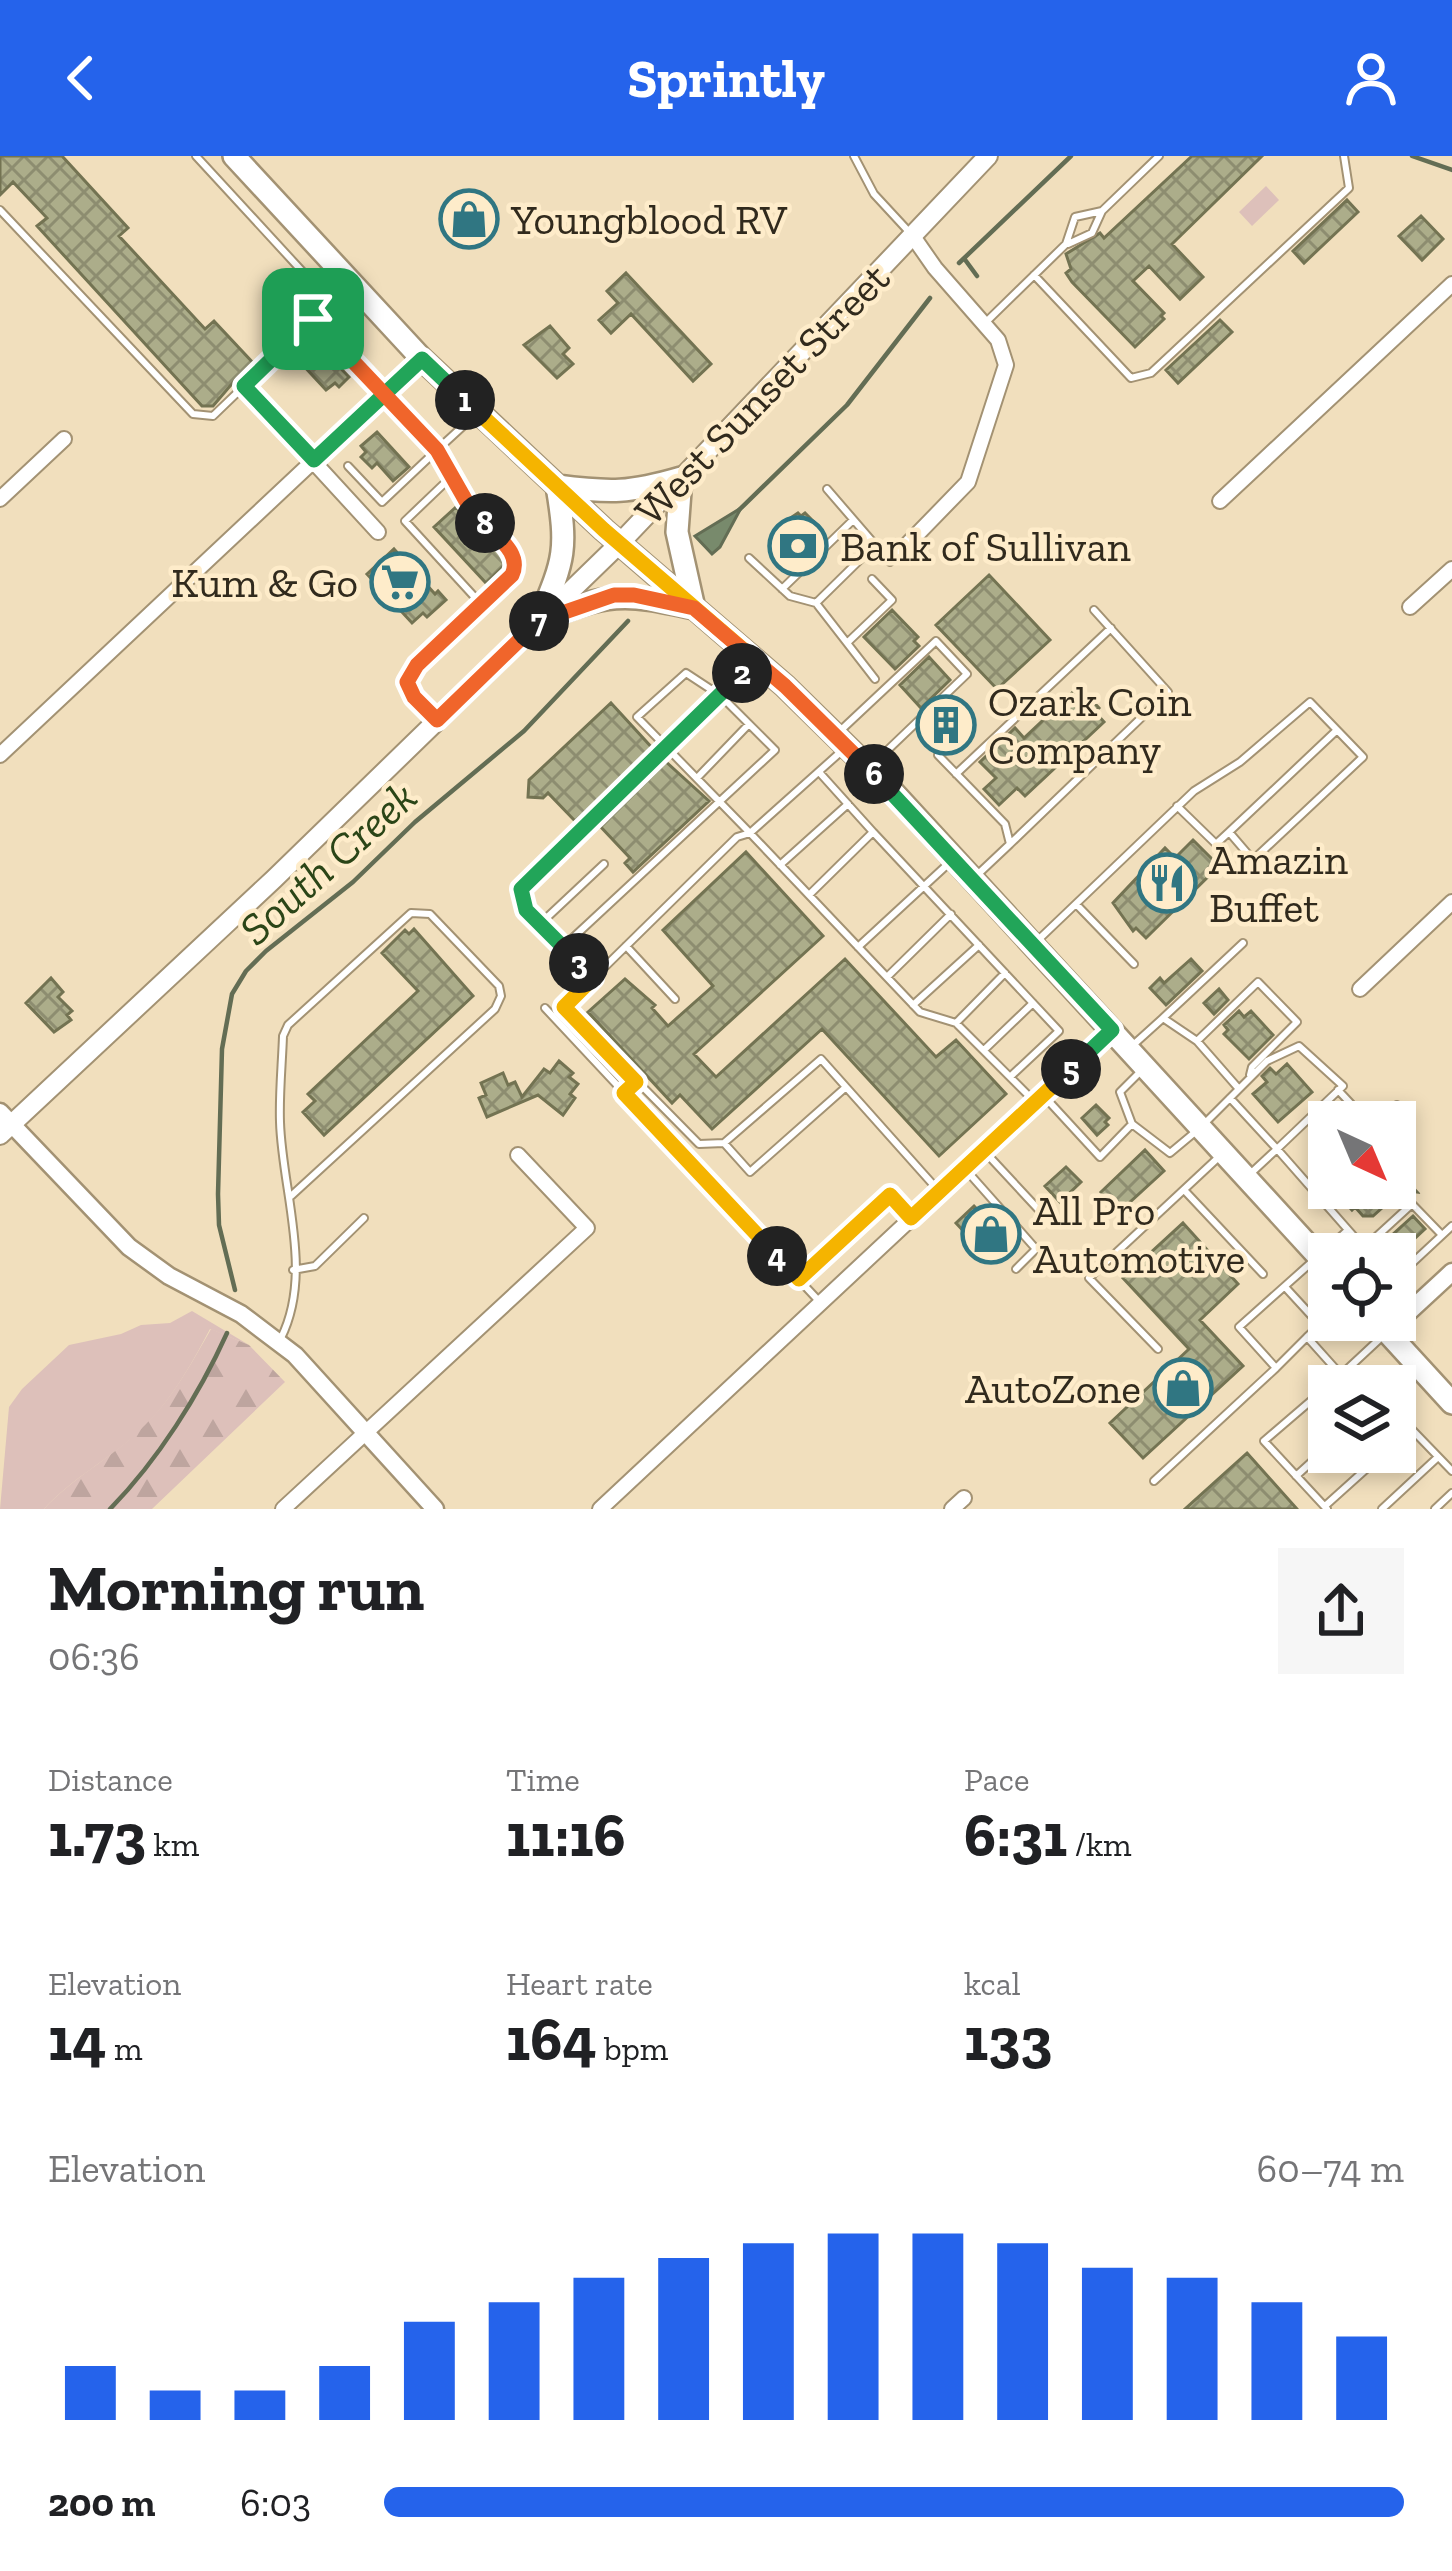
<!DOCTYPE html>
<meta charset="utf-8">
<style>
:root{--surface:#fff;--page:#f6f6f6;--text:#202124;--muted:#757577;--accent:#2563eb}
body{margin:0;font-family:"Zilla Slab",serif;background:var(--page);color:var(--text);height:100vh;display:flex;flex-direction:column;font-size:45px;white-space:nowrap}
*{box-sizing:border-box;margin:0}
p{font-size:39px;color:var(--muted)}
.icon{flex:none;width:66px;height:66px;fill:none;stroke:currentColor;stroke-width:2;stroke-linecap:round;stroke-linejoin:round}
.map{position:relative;height:1353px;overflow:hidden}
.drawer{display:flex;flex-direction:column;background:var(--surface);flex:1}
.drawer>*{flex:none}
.needle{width:78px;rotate:136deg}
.controls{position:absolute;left:1308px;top:945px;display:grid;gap:24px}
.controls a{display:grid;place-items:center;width:108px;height:108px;border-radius:0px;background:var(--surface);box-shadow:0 6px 18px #0003;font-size:60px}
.pin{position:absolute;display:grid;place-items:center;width:102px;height:102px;color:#fff;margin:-51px;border-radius:24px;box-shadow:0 6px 18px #0006}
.km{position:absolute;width:60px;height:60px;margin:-30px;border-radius:50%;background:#222;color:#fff;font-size:33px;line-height:60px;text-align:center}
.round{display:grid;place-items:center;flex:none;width:126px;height:126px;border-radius:0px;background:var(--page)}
.overview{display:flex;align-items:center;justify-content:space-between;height:204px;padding:0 48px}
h1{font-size:66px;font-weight:700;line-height:90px}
.metrics{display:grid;grid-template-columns:repeat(3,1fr);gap:18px;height:204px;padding:12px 48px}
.metrics div{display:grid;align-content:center}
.metrics b{font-size:60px;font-weight:700}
.metrics small{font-size:33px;font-weight:400}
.metrics p{font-size:33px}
.chart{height:336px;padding:24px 48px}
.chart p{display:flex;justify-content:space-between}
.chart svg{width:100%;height:216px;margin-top:12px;stroke:var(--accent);stroke-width:6}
ul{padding:0 48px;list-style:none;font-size:39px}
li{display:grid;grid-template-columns:192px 144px 1fr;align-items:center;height:90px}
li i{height:30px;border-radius:15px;background:var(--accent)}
header{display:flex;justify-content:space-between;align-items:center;height:156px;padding:0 48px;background:var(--accent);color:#fff;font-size:54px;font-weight:700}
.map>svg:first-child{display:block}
.grass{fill:#ddc0ba}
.forest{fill:url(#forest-firs)}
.water{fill:#788a6c;stroke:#636d54;stroke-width:3}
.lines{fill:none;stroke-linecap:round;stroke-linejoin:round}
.stream{stroke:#636d54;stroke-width:4.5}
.building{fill:url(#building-cross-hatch);stroke:#737352;stroke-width:3}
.service-casing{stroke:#a39273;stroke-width:10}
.minor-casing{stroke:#a39273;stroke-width:18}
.tertiary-casing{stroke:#a39273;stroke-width:21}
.secondary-casing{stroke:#a39273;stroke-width:22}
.primary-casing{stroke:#a39273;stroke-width:26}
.service{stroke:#fff;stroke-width:6}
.minor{stroke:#fff;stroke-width:14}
.tertiary{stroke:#fff;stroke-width:16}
.secondary{stroke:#fff;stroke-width:18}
.primary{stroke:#fff;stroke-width:21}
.split-1-casing{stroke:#fff;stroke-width:24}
.split-2-casing{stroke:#fff;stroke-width:24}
.split-3-casing{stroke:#fff;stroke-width:24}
.split-4-casing{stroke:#fff;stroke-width:24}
.split-5-casing{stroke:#fff;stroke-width:24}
.split-6-casing{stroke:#fff;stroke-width:24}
.split-7-casing{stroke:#fff;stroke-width:24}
.split-8-casing{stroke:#fff;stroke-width:24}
.split-9-casing{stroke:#fff;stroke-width:24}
.split-1{stroke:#22a559;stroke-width:15}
.split-2{stroke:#f5b400;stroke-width:15}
.split-3{stroke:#22a559;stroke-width:15}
.split-4{stroke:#f5b400;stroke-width:15}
.split-5{stroke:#f5b400;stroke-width:15}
.split-6{stroke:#22a559;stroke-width:15}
.split-7{stroke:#f0652b;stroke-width:15}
.split-8{stroke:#f0652b;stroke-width:15}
.split-9{stroke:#f0652b;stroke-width:15}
.labels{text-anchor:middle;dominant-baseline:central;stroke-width:9;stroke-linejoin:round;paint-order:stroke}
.poi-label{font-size:42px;fill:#312a1d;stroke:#feecca;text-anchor:start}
.street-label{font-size:42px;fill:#312a1d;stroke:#feecca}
.water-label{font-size:45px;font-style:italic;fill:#2b4517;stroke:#feecca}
</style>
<header><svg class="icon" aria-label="back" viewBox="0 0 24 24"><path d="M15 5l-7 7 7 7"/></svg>Sprintly<svg class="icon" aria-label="person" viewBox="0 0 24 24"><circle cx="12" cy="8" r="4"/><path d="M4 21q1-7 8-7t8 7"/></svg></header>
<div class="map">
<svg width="1452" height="1353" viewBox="0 0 1452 1353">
<defs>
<pattern id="forest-firs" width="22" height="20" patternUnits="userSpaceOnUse" patternTransform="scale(3)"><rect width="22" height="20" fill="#ddc0ba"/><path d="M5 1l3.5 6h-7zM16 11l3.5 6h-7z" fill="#bea59f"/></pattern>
<pattern id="building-cross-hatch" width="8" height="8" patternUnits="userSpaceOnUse" patternTransform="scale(3)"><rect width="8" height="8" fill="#acad8a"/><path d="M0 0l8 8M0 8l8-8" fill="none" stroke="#8d8d70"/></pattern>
</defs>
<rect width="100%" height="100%" fill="#f1dfbd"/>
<path class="grass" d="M1266 30 1279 44 1252 70 1239 56Z
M192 1155 249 1189 210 1173C190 1211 171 1245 140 1275 110 1303 72 1322 44 1353H0L9 1251 22 1233 69 1189 121 1178 141 1169 170 1167Z"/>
<path class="forest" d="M211 1173 249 1189 285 1226 152 1353H44C72 1322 110 1303 140 1274 171 1245 190 1210 211 1173Z"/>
<path class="water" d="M741 352 720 391 712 398 695 380Z"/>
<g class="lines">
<path class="stream" d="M1412 0 1452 14
M966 105 977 120
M959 107 1071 0
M739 354 847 249 930 142
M235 1134 219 1069 218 1038 222 893 232 838 246 815 266 795 353 726 415 666 524 575 628 465
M110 1353C158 1304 199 1239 227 1177"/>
</g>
<path class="building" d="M0 0H62L128 72 119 80 205 173 214 165 255 209 236 223 213 250H202L37 70 47 62 13 26 0 39Z
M1192 0H1262L1172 88 1203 121 1180 143 1149 110 1133 125 1164 157 1161 160 1164 163 1135 191 1072 126 1066 117 1071 113 1066 98 1100 77 1104 82Z
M462 39 492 71 477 86 446 54Z
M1347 44 1358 56 1304 107 1293 95Z
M1421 60 1443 83 1422 104 1399 80Z
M626 117 711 208 693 225 631 158 611 177 599 164 618 147 607 135Z
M1220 164 1232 176 1178 227 1166 214Z
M550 170 569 192 563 198 573 208 557 222 524 189Z
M315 186 349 221 339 231 335 227 326 234 301 207 310 198 306 194Z
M377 276 409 311 393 325 377 307 372 312 361 301 366 296 361 290Z
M456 351 508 406 486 427 434 371Z
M798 357 801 360 805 357 822 374 816 385 818 388 802 403 799 400 794 405 788 399 784 403 774 393 779 388 773 382 779 376 777 371Z
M394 393 435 438 438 435 446 444 427 461 423 457 412 467 367 418Z
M989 419 1050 484 997 533 936 469Z
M892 454 918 481 914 485 919 490 895 513 864 481Z
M929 501 950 524 921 552 900 529Z
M1075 534 1079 538 1083 535 1099 552 1095 556 1104 566 1025 640 1017 632 999 649 984 633 996 622 980 606 1015 572 1024 582Z
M949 546 966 564 941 587 930 575 934 572 928 566Z
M611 547 655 595 589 658 586 655 575 665 548 637 543 642 528 641 529 624Z
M665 605 709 645 633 716 625 707 630 702 599 669Z
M1193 684 1219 710 1146 782 1136 772 1133 775 1113 747 1165 692 1175 702Z
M746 696 823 780 694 898 716 921 845 803 936 901 956 884 1006 938 939 1000 822 873 712 973 680 939 672 947 588 856 625 823 655 849 652 852 668 870 713 830 663 774Z
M414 773 473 840 324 979 303 956 315 945 308 938 418 835 382 797 405 774 409 778Z
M1191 803 1202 815 1166 849 1150 832 1160 822 1164 827Z
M51 822 63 836 58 841 72 855 67 859 71 864 54 876 26 847Z
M1219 833 1228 844 1214 858 1204 847Z
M1239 855 1244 861 1251 855 1273 879 1249 903 1224 878 1228 874 1224 869Z
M559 905 573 917 569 921 578 928 570 938 575 942 563 959 538 939 487 961 479 942 486 939 481 927 503 917 508 929 515 926 522 941 544 913 550 917Z
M1287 908 1312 936 1278 966 1253 938 1267 926 1262 920 1270 912 1276 918Z
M1096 949 1109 962 1105 966 1108 969 1097 979 1082 962Z
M1145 994 1164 1015 1119 1056 1101 1036Z
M1066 1011 1081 1026 1060 1046 1045 1030Z
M1395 1012 1417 1036 1402 1034 1373 1060H1363L1355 1051 1352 1054 1332 1032H1395Z
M974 1050 995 1072 1002 1066 1019 1085 998 1105 986 1092 982 1095 956 1067Z
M1413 1060 1425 1073 1398 1098H1371Z
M1183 1067 1238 1128 1200 1164 1243 1210 1143 1302 1110 1267 1189 1193 1123 1122Z
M1247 1297 1297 1353H1185Z"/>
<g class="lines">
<g class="service-casing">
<path id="service" d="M196 0 324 139
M854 0 874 38 911 78
M0 54 193 258 213 260 318 159 326 138 342 122
M1068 88 1092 77 1102 55
M1034 119 1131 222 1151 217 1349 32 1344 0
M313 163 432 292 437 294 474 260
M985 167 1066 88 1075 61 1102 55 1159 0
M348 310 382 346 437 294 466 345 515 401 516 410 512 419 410 518V534L435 562
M451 321 405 365 481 448
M827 333 890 406
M749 402 790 440 816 447
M782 433 853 364
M848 486 892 444 872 423
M875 523 816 447 875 389
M840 575 936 485 967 518 871 610
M844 593 750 677 920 856 956 867 1034 945
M938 599 1005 668 1010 688 975 721
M956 618 1111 472
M697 622 749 568
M1177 650 1216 688 1229 676
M873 676 1059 875 1011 920
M1010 688 1168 536 1094 454
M780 709 848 648
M809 739 873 676 819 616
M1076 748 1134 808
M540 768 604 708
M1036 786 1194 635 1240 606 1310 546 1363 601 1253 704 1229 676 1337 574
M626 790 675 843
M563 791 775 594 721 540 686 517 637 561 750 677 737 681 564 851 699 988 724 987 821 903 937 1033
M858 791 948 708
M887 821 951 758
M594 822 526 754 521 733 717 545 752 506
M913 849 979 789
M545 852 818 1144
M1163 862 1243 787
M957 866 1005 817
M1197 885 1258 826 1297 866 1252 911 1250 919
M1132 890 1163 862 1197 885 1239 933
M984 894 1033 847
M1338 934 1368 966
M1043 939 1100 1001 1132 968 1170 997 1194 977
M1379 966 1397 949
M1132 968 1120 936 1143 913
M1204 968 1267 905 1299 890 1343 930 1277 993 1230 942
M724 987 750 1016 846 931
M986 997 1038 1053
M967 1015 1036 1093 1016 1113
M1249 1019 1277 993 1364 1092 1412 1048 1442 1079
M1185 1035 1263 1118
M1323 1097 1348 1074
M293 1114 315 1110 364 1062
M799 1123 890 1039 909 1060
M1395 1123 1452 1070
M1286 1132 1320 1169 1307 1181 1341 1219 1385 1178
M281 1182C314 1116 282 1035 280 966 279 938 282 909 283 880L288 869 411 757 430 758 499 830 501 840 495 853 291 1040
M1158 1193 1089 1122 1221 999
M1276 1212 1307 1181
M1395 1256 1452 1315
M1395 1287 1411 1273
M1296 1320 1329 1290
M1154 1325 1276 1212 1239 1171 1313 1105
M1325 1350 1385 1296
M1327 1353 1264 1285 1341 1219 1364 1223 1370 1230
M1382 1353 1438 1301
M1435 1353 1452 1337"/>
</g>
<g class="minor-casing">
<path id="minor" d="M244 230 378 376
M0 343 64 283
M1220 345 1452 128
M899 397 968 326 1006 209 998 184 935 112 912 79
M1410 451 1452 413
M0 599 422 203
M1360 833 1452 746
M283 1353 587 1072 518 999
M600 1353 1112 875
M952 1353 964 1342"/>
</g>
<g class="tertiary-casing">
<path id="tertiary" d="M0 956 129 1091 169 1120 241 1158 295 1199 435 1353
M1387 1176 1452 1116"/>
</g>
<g class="secondary-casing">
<path id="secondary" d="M0 979 274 723 620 387 988 0"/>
</g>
<g class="primary-casing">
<path id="primary" d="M234 0 422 203 604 374 785 530 891 634 1329 1112
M681 322 677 376 694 452C621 436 610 437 539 464 564 403 568 396 557 330 610 337 630 337 681 322Z
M1376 1164 1452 1247"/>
</g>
<use href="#service" class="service"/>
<use href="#minor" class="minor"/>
<use href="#tertiary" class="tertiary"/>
<use href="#secondary" class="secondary"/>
<use href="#primary" class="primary"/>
</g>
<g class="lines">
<g class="split-1-casing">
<path id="split-1" d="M313 163 244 230 314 304 422 203 465 244"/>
</g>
<g class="split-2-casing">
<path id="split-2" d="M465 244 604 374 754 503 742 517"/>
</g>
<g class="split-3-casing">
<path id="split-3" d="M579 807 526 754 521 733 742 517"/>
</g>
<g class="split-4-casing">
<path id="split-4" d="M579 807 593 822 564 851 636 926 624 937 777 1100"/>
</g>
<g class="split-5-casing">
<path id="split-5" d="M777 1100 799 1123 890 1039 911 1062 1071 913"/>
</g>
<g class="split-6-casing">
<path id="split-6" d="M874 618 1112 874 1071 913"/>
</g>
<g class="split-7-casing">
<path id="split-7" d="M539 465 614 439H634L694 452 785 530 874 618"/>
</g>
<g class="split-8-casing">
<path id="split-8" d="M485 367C498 382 522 398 512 419L417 509 407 526 414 541 437 564 539 465"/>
</g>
<g class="split-9-casing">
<path id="split-9" d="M313 163 437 294 466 345 485 367"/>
</g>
<use href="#split-1" class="split-1"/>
<use href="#split-2" class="split-2"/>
<use href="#split-3" class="split-3"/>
<use href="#split-4" class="split-4"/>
<use href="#split-5" class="split-5"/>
<use href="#split-6" class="split-6"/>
<use href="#split-7" class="split-7"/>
<use href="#split-8" class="split-8"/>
<use href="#split-9" class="split-9"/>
</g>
<defs>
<g id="shop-ring" transform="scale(3)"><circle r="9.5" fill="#feecca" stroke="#307682" stroke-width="1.5"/><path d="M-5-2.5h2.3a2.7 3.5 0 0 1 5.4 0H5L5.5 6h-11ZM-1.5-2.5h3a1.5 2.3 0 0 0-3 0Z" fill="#307682"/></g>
<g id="bank-ring" transform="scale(3)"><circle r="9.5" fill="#feecca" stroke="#307682" stroke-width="1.5"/><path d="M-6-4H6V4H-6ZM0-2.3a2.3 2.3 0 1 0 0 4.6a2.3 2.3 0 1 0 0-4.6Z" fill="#307682"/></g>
<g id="supermarket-ring" transform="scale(3)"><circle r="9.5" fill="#feecca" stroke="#307682" stroke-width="1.5"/><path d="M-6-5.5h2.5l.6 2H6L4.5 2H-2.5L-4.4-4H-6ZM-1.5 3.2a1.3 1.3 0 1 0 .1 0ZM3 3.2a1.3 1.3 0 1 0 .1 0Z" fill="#307682"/></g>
<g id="building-ring" transform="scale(3)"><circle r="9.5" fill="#feecca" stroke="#307682" stroke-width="1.5"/><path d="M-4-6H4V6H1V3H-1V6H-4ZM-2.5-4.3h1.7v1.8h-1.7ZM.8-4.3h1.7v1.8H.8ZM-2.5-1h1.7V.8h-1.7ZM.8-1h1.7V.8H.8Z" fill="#307682"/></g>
<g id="restaurant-ring" transform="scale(3)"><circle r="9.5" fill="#feecca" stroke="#307682" stroke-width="1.5"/><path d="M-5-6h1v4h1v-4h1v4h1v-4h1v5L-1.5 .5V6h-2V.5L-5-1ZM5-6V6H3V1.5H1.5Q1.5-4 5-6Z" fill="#307682"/></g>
</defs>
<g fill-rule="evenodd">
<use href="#shop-ring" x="469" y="63"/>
<use href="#bank-ring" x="798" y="390"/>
<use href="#supermarket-ring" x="400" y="426"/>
<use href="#building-ring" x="946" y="569"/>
<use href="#restaurant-ring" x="1167" y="727"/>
<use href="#shop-ring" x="991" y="1078"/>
<use href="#shop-ring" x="1183" y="1232"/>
</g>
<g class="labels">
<g class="poi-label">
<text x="511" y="63">Youngblood RV</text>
<text x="840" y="390">Bank of Sullivan</text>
<text x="358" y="426" text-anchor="end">Kum &amp; Go</text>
<text x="988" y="545">Ozark Coin<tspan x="988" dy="48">Company</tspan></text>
<text x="1209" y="703">Amazin<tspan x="1209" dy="48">Buffet</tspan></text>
<text x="1033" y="1054">All Pro<tspan x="1033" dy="48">Automotive</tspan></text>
<text x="1141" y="1232" text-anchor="end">AutoZone</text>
</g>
<g class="street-label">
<text transform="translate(762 238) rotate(-46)">West Sunset Street</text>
</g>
<g class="water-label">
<text transform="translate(328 707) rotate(-42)">South Creek</text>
</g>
</g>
</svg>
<div class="controls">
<a><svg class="needle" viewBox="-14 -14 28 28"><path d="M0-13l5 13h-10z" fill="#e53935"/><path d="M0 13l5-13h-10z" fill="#757577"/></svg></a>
<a><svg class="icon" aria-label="locate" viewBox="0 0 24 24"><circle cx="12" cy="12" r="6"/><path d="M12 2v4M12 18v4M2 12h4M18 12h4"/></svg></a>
<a><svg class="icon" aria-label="layers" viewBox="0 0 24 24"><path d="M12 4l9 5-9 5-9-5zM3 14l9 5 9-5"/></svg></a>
</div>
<div class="pin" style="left:313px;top:163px;background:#1e9e55"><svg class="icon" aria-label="arrive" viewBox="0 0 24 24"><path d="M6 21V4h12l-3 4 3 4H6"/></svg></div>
<b class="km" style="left:465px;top:244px">1</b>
<b class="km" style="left:742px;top:517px">2</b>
<b class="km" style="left:579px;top:807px">3</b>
<b class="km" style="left:777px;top:1100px">4</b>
<b class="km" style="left:1071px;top:913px">5</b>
<b class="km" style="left:874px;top:618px">6</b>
<b class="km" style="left:539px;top:465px">7</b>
<b class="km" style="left:485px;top:367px">8</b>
</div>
<section class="drawer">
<div class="overview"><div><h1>Morning run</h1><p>06:36</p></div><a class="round"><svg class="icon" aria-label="share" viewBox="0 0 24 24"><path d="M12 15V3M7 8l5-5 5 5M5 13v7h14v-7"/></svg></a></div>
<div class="metrics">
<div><p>Distance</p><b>1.73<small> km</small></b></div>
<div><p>Time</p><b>11:16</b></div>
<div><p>Pace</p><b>6:31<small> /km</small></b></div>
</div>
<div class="metrics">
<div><p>Elevation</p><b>14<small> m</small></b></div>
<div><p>Heart rate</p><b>164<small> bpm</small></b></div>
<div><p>kcal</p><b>133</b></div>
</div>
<div class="chart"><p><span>Elevation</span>60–74 m</p>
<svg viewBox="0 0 160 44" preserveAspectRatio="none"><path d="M5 44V33M15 44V38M25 44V38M35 44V33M45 44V24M55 44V20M65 44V15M75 44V11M85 44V8M95 44V6M105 44V6M115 44V8M125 44V13M135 44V15M145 44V20M155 44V27"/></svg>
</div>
<ul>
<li><b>200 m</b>6:03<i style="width:100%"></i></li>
</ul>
</section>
